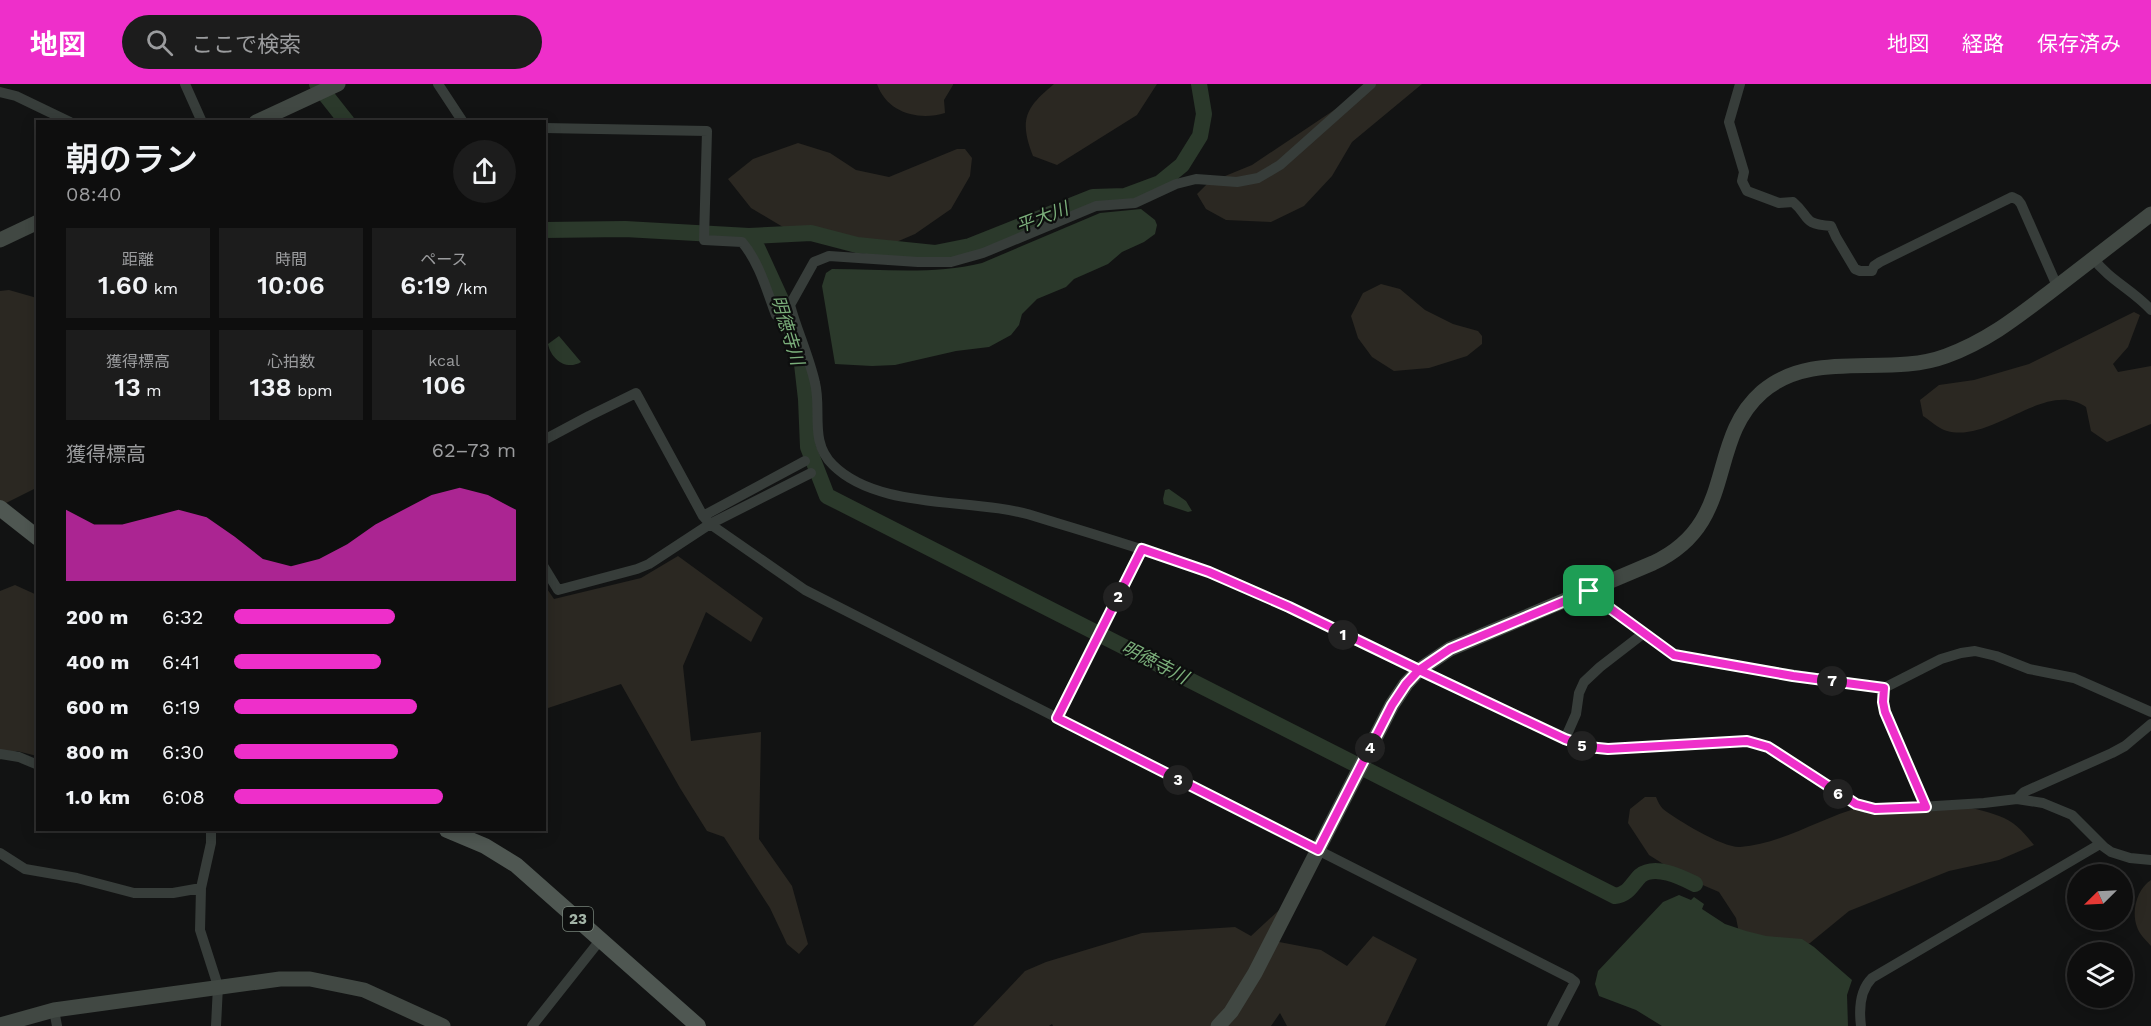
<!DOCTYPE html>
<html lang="ja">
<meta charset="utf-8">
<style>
:root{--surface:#0e0e0e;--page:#1c1c1c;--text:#f1f3f6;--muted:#9b9c9e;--line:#2e2e2e;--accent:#ee2fca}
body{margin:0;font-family:"Work Sans","Noto Sans JP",sans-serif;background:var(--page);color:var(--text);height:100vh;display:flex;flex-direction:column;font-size:22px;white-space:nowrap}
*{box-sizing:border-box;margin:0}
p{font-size:20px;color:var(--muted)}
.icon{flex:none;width:33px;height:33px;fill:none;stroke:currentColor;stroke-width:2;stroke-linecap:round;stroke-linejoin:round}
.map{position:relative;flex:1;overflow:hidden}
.drawer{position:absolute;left:36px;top:36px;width:510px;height:711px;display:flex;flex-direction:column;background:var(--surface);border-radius:0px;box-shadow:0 3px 15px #0003,0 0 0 2px var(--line)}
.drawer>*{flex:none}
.needle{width:39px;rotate:246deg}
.controls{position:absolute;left:2067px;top:780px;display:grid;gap:12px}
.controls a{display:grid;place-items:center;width:66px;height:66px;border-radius:50%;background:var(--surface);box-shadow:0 3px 15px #0003,0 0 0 2px var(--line);font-size:30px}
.pin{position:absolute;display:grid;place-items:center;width:51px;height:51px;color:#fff;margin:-26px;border-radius:12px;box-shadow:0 3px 9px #0006}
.km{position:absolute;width:30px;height:30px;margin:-15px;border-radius:50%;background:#222;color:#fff;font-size:16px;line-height:30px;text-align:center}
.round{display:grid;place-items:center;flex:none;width:63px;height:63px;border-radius:32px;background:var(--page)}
.summary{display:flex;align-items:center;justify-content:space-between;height:102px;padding:0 30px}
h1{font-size:33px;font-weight:600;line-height:45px}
.stats{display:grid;grid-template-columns:repeat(3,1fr);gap:9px;height:102px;padding:6px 30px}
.stats div{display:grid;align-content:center;border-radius:0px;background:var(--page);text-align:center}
.stats b{font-size:26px;font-weight:600}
.stats small{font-size:16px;font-weight:400}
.stats p{font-size:16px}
.chart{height:168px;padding:12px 30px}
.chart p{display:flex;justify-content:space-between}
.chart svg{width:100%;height:108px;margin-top:6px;fill:var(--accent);opacity:.7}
ul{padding:0 30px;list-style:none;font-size:20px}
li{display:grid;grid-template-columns:96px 72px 1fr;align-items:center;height:45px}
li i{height:15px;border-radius:8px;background:var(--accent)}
header{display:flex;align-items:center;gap:36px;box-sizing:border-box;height:84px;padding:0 30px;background:var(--accent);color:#fff}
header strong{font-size:28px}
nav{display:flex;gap:33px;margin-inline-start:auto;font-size:21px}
.search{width:420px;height:54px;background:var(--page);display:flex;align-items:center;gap:15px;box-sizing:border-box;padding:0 21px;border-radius:33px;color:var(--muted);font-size:22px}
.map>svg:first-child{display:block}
.green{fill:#2b2822}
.water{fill:#2b392b}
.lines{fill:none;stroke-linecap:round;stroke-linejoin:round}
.river{stroke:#2b392b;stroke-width:16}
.street{stroke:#373d3a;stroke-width:10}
.secondary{stroke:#414843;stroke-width:15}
.primary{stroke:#4f5752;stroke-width:16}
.route-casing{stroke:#fff;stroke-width:12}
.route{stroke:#ee2fca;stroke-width:8}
.labels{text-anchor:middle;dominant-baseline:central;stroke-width:4.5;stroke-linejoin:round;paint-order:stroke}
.shield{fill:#0d0e0e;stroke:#768279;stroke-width:1.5}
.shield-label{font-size:15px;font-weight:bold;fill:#a3b4a7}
.water-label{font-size:18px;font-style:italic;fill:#7baf7b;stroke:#0d0e0e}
</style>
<header>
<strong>地図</strong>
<div class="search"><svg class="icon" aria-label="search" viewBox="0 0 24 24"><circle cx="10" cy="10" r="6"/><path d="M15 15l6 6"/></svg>ここで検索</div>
<nav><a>地図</a><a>経路</a><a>保存済み</a></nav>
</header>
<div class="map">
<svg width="2151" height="942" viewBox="0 0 2151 942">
<rect width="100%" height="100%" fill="#121313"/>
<path class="green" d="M877 0H953V1L944 16 945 29C919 37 887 29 877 0Z
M1054 0H1157L1137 31 1057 81 1033 72C1019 36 1025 24 1054 0Z
M1373 0H1422L1352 58 1332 92 1304 122 1271 138 1226 136 1206 125 1197 110 1208 99 1252 81Z
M798 59 830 69 856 86 889 93 957 65H965L972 74 970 92 951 125 915 150 887 162H841L793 149 751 124 728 95 753 75Z
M1381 200 1400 205 1425 226 1453 240 1478 247 1482 252V260L1467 272 1429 284 1394 287 1372 273 1358 254 1351 232 1363 209Z
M9 206 37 214 38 403 4 420 0 418V207Z
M2134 228 2140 231 2128 263 2113 280 2118 288 2151 282V340L2107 358 2091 347 2086 323C2046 295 1993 359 1947 347 1939 345 1931 337 1923 332L1920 316 1939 301 1974 296 2029 280Z
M678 472 763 534 751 558 706 528 683 582 691 657 761 648 759 755 792 802 808 860 799 870 787 860 770 824 724 753 707 747 680 704 621 600 545 625V502L554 515 641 494Z
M15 501 37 511V672L17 667 4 671 0 676V507Z
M1645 713H1656C1658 718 1660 722 1663 725 1677 736 1723 764 1740 763 1782 760 1820 734 1861 723 1901 713 1966 718 2004 734 2017 740 2026 751 2034 761L1999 776 1949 787 1849 827 1810 859 1779 873 1743 868 1736 834 1719 808 1684 793 1649 771 1628 739 1630 725Z
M2151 796V862C2146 856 2139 850 2137 843 2131 827 2137 805 2151 796Z
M1290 816 1274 857 1321 866 1347 882 1373 852 1417 875 1385 942H1287L1280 929 1271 942H1053L1052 940 1049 942H973L1025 887 1046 878 1142 849 1235 843 1251 852Z"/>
<path class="water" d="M1141 125 1155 136 1157 141 1155 150 1144 158 1122 168 1108 180 1074 195 1066 203 1037 215 1022 230 1019 241 1011 251 989 263 956 267 895 281 872 282 835 280 822 202 826 189 832 185C882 185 934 191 982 179L1100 129Z
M559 252 581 278C566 287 551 275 548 260Z
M1169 405 1186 417 1192 427 1188 428 1164 420 1163 415 1165 406Z
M1679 811 1691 816 1694 813 1704 820 1702 825 1725 840 1746 847 1766 852 1802 855 1814 863 1852 896 1847 911 1848 942H1662L1636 926 1599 912 1595 900 1598 887 1663 818Z"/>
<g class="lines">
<path class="river" d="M317 0 347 38
M544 146 625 145 749 152 811 149 857 161 935 169 970 162 1093 113 1125 112 1160 99 1182 81 1200 52 1204 30 1199 0
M749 152 756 161 784 222 786 234 797 260 802 280 806 315 808 363 827 412 1615 812C1628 811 1632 800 1640 792 1655 780 1681 793 1695 800"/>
<path class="street" d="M185 0 202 38
M438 0 463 38
M1740 0 1729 38 1744 88 1742 97 1747 107 1779 119 1793 118C1811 133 1801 140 1831 142L1836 153 1855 185 1860 187H1872L1874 182 1880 178 2012 113 2018 116 2021 120 2057 202
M0 8 16 12 70 38
M544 44 707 47 704 156 742 158C759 178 767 207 776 231L790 221 814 178 829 172 918 178H951L983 169 1096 122 1135 119 1176 100 1196 95 1237 98 1258 94 1280 81 1371 0
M2093 174C2109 196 2133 206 2151 226
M790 221C797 247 809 272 815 299 822 326 809 358 833 381 879 427 974 413 1034 432 1092 450 1151 467 1208 488 1254 505 1299 529 1343 550 1416 586 1491 620 1565 655L1588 664 1608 665 1747 657 1768 663 1844 714 1865 724 1888 725 1984 719 2017 715 2043 719 2072 731 2104 763 2111 768 2130 774 2151 776
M544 356 589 332 636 309 703 432 710 440 805 506 1570 894 1575 898 1552 942
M703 432 805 377
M544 483 558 506 637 485 649 480 710 440 811 389
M1589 507 1596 515 1674 571 1703 577 1884 604 1941 575 1961 569 1975 567 1996 572 2029 585 2074 594 2151 628
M1884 604 1883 618 1885 628 1926 723
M1057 634 1142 465
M1565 655 1576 630 1579 609 1584 598 1600 583 1644 549
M0 670 19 673 38 681
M2017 715 2024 708 2112 669 2125 662 2151 640
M211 746V759L201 804 200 846 218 902 216 942
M0 769 25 785 77 794 134 809H173L201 804
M54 926 57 942
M532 942 601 855
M1861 942C1859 926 1860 906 1872 894L2100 760"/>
<path class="secondary" d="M256 38 338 0
M0 156 38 138
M0 941 54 926 280 895H310L364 906 443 942
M1218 942 1231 928 1255 889 1392 621 1406 600 1419 586 1450 565 1653 479C1739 439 1705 358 1762 308 1813 264 1887 294 1946 272 1987 257 2016 234 2050 208 2084 182 2117 156 2151 130"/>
<path class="primary" d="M0 424 38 454
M447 746 485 762 516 781 698 942"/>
</g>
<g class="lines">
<g class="route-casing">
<path id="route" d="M1589 507 1450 565 1419 586 1289 523 1209 488 1142 465 1057 634 1318 766 1392 621 1406 600 1419 586 1565 655 1588 663 1608 665 1747 657 1768 663 1856 720 1875 725 1926 723 1885 628 1883 618 1884 604 1793 592 1674 571 1596 514 1589 507"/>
</g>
<use href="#route" class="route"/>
</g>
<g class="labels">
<rect class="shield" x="563" y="823" width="30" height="24" rx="4.5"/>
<g class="shield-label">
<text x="578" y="835">23</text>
</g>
<g class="water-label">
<text transform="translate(1042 133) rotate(-21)">平大川</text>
<text transform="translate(788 246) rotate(73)">明徳寺川</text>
<text transform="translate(1155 578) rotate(27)">明徳寺川</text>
</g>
</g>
</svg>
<div class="controls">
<a><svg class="needle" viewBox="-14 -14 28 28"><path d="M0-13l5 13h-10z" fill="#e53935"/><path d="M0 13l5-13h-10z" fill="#9b9c9e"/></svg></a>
<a><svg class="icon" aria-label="layers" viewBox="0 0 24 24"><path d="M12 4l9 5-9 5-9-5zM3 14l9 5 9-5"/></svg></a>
</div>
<div class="pin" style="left:1589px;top:507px;background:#1e9e55"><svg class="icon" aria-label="arrive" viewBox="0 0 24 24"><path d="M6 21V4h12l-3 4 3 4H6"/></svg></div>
<b class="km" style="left:1343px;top:551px">1</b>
<b class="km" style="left:1118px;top:513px">2</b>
<b class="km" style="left:1178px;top:696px">3</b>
<b class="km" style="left:1370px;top:664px">4</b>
<b class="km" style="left:1582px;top:662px">5</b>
<b class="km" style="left:1838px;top:710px">6</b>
<b class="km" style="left:1832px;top:597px">7</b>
<section class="drawer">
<div class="summary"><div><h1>朝のラン</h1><p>08:40</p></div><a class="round"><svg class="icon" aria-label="share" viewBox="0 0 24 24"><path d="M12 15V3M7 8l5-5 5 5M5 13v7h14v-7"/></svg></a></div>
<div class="stats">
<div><p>距離</p><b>1.60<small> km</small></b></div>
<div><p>時間</p><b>10:06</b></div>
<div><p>ペース</p><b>6:19<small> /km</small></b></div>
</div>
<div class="stats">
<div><p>獲得標高</p><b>13<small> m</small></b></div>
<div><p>心拍数</p><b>138<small> bpm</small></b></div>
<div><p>kcal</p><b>106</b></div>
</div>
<div class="chart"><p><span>獲得標高</span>62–73 m</p>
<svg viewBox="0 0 160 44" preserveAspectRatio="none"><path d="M0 44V15L10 21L20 21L30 18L40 15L50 18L60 26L70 35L80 38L90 35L100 29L110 21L120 15L130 9L140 6L150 9L160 15V44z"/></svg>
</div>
<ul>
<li><b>200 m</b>6:32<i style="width:57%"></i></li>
<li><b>400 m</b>6:41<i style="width:52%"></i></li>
<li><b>600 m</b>6:19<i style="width:65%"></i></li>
<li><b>800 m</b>6:30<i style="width:58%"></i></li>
<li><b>1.0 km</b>6:08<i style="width:74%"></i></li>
</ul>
</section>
</div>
